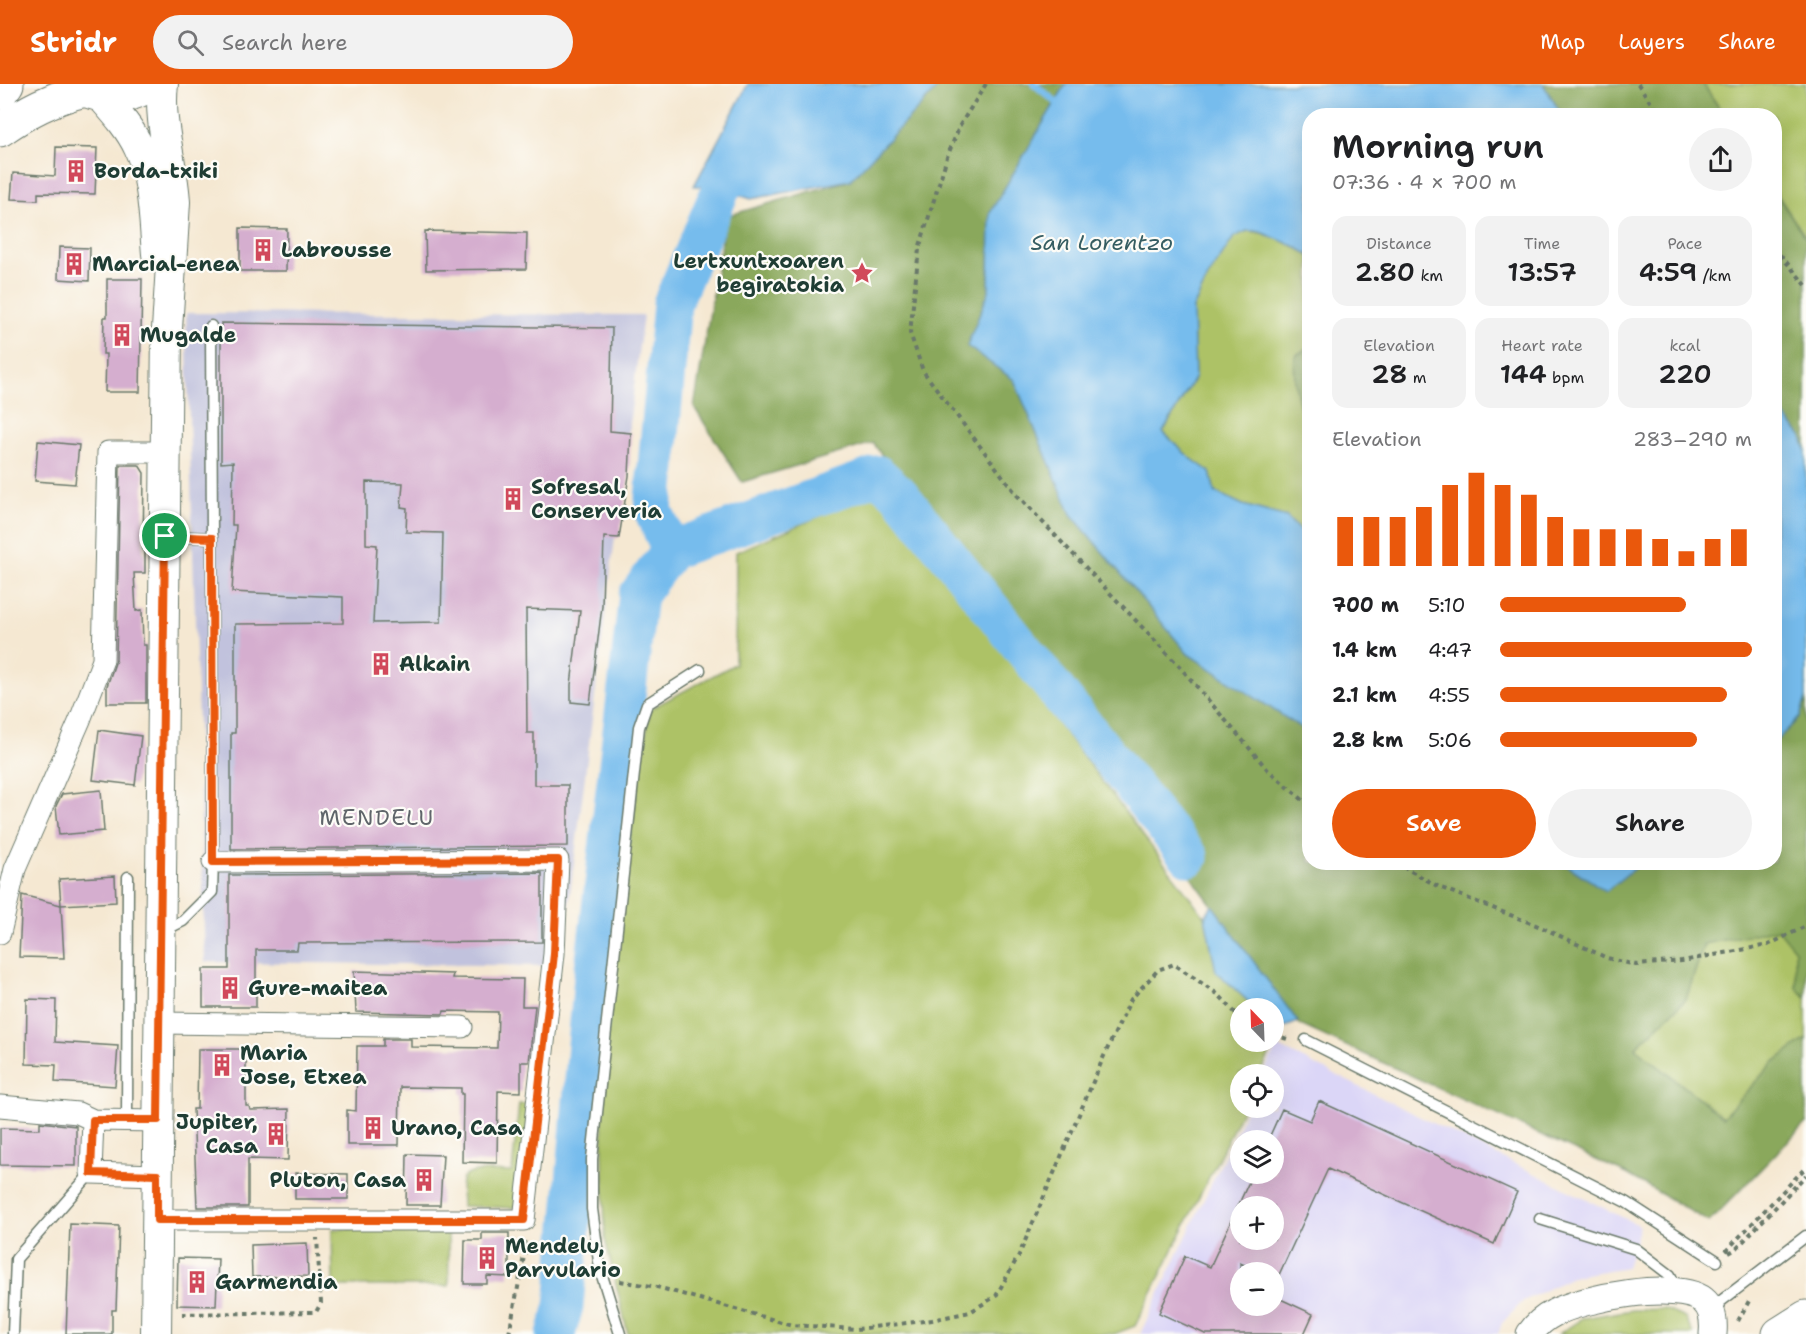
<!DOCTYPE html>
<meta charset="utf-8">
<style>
:root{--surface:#fff;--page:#f2f2f2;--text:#202124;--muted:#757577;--accent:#ea580c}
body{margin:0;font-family:"Shantell Sans",sans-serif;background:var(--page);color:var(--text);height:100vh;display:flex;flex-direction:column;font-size:22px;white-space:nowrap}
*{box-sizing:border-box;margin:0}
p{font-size:20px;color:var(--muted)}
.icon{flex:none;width:33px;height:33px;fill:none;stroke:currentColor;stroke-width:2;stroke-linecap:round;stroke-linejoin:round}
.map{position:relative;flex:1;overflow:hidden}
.side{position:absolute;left:1302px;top:24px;width:480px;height:762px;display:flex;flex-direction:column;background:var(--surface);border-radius:24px;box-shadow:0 6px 24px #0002}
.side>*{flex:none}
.needle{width:39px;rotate:337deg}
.buttons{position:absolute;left:1230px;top:914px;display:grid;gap:12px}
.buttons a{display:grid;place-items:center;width:54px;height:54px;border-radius:50%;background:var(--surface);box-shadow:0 6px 24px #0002;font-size:30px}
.pin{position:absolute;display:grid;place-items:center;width:51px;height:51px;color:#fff;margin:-26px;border:3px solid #fff;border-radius:50%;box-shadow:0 2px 6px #0007}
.round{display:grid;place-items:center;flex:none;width:63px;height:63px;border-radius:32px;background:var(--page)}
.head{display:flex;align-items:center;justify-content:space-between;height:102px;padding:0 30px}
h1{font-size:33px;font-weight:600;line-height:45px}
.metrics{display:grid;grid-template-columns:repeat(3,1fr);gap:9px;height:102px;padding:6px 30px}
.metrics div{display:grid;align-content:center;border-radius:15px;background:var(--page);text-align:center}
.metrics b{font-size:26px;font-weight:600}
.metrics small{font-size:16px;font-weight:400}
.metrics p{font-size:16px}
.chart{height:168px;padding:12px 30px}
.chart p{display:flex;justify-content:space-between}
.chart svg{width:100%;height:108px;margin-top:6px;stroke:var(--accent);stroke-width:6}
.button{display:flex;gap:12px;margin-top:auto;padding:12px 30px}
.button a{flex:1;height:69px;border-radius:36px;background:var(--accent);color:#fff;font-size:24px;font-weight:600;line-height:69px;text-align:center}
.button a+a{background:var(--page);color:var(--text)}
ul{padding:0 30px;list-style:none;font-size:20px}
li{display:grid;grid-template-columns:96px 72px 1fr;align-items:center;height:45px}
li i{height:15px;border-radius:8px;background:var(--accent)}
header{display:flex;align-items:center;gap:36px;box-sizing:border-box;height:84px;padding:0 30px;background:var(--accent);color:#fff}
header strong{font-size:28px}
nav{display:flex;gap:33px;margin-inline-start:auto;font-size:21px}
.search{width:420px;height:54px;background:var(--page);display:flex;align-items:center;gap:15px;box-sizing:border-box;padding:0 21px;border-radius:33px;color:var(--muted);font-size:22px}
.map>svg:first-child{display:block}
.built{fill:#dbd6f7;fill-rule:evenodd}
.industrial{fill:#c1c2dd}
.green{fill:#adc266;stroke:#66804d;stroke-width:1.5}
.forest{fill:#8aa85b;stroke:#547248;stroke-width:1.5}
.water{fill:#76bced;stroke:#4a7c90;stroke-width:1.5}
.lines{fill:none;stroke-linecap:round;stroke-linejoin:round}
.stream{stroke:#76bced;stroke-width:7}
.river{stroke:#76bced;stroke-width:39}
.building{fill:#d5aecf;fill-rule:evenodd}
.service-casing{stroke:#6a796b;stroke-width:13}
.minor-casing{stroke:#6a796b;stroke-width:23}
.tertiary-casing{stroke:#6a796b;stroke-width:29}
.secondary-casing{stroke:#6a796b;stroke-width:32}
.primary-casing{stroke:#6a796b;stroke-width:35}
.path{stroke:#6a796b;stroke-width:4;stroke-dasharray:4.5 4.5;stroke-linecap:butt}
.service{stroke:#fff;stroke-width:10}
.minor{stroke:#fff;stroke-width:21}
.tertiary{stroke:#fff;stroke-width:27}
.secondary{stroke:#fff;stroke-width:30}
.primary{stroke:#fff;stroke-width:33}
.route-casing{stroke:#fff;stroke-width:12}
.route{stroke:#ea580c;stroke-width:8}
.labels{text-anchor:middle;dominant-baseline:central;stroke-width:4.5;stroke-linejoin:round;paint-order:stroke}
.poi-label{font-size:21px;font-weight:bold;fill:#1f3d34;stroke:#fdfcf7;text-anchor:start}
.water-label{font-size:22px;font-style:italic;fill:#355d62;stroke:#fdfcf7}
.neighbourhood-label{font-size:22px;letter-spacing:1.5px;fill:#5f656a;stroke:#fdfcf7}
</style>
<header>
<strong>Stridr</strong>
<div class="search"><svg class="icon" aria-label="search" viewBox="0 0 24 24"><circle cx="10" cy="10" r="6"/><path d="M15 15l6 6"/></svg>Search here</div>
<nav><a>Map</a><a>Layers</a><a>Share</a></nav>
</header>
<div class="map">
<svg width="1806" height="1250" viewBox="0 0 1806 1250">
<rect width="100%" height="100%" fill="#fdfcf7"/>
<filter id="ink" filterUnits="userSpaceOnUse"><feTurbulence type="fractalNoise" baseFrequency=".0167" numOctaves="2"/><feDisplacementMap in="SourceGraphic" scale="12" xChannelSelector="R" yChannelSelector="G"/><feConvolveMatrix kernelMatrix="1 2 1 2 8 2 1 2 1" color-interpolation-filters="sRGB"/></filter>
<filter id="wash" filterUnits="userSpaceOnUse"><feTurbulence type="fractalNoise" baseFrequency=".008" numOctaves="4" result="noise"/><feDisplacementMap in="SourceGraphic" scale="24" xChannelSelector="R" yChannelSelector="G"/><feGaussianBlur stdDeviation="1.35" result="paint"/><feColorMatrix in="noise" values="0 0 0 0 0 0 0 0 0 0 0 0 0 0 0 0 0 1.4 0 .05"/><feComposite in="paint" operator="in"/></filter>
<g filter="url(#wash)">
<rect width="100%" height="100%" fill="#f5e8d2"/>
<path class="built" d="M1277 962 1640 1142 1627 1183 1574 1192 1523 1217 1502 1239 1498 1250H1140L1248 1023H1274V990H1263ZM1240 1056H1274V1089H1240ZM1240 1122H1274V1155H1240ZM1240 1188H1274V1221H1240Z"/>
<path class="industrial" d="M186 229 643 231 561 882 205 878Z"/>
<path class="green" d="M1703 0H1806V154L1775 107 1774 32 1724 31Z
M1247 147C1268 148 1290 160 1308 170L1310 174 1309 263 1295 272 1305 335 1309 341V457L1287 433 1243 421 1215 408 1210 388 1189 373 1163 348 1195 293 1193 225 1208 193 1234 152Z
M881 406 1205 833 1216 887 1255 924H1240V957H1274V938L1283 944 1260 990H1240V1023H1244L1135 1242 1114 1250H628L605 1155 600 941 650 625 735 580 736 468Z
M1778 844 1795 866 1796 903 1806 913V955L1773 979 1723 1033 1635 964 1686 915 1704 860Z
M519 1020H531L518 1121 513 1124 462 1122C462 1114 460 1104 462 1097 465 1083 501 1088 512 1088Z
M448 1144 449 1202H333L332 1145Z
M1664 1225 1685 1234 1693 1250H1559L1583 1234 1633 1226Z"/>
<path class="forest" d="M941 0H1066L990 129 989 207 967 262 1014 296 1071 430 1188 570 1309 649 1310 778 1563 779 1606 806 1641 779 1774 778 1775 658 1800 633 1806 614V913L1796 903 1795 866 1778 845 1704 860 1686 915 1635 964 1723 1033 1773 979 1806 955V1039L1709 1138 1627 1090 1300 941 873 359 742 398 694 323 726 132 850 96Z
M1543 0H1703L1724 31H1562Z
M1774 107 1806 154V366L1802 353 1775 320Z
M1309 263V341C1296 325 1293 292 1295 272Z"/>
<path class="water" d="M748 0H941L850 96 751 115 721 105 694 102Z
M1066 0H1543L1562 31 1310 32 1309 174 1308 170 1294 162 1258 147H1247L1234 153 1208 193 1193 224 1195 293 1163 348 1189 373 1210 388 1215 408 1243 421 1287 433 1309 457V649L1188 570 1071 430 1014 296 967 262 989 207 990 129Z
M1775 320 1802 353 1806 366V614L1800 633 1775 658Z
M1563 779H1641L1606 807Z
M1212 821 1298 938 1283 944 1274 938V924H1255L1216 887 1205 833Z"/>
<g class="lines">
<path class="stream" d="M1034 0 1056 18"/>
<path class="river" d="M671 466 878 391 900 411 1189 773
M556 1250 564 1222 593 893 638 511 671 466 653 426 672 220 721 105 793 0"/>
</g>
<g id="blocks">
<path class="building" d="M56 63 97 64 95 110 38 109V116L11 115 13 89 55 92Z
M240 144 287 145 286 187H240Z
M425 147 527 149 526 185 426 186Z
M59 163 90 164 89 197 58 195Z
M107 195H142L140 308H105L106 270H103L104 233H107Z
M221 239 612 244 610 347 631 349 629 392 619 454 604 453 602 522 590 620 571 618V601L580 527 526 525 527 649H534V701H568V762L231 765V649H235V540L343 539V513L232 508 236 441H232L233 378 221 379ZM366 398 403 399 401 423 407 424 406 448 443 449 441 538 373 539 377 461 366 460Z
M38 357 79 361 75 400 35 397Z
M120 381H139L144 389 143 467 145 469V489H134L136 527 142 526 143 561H146V619H107V602L116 576Z
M99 646 141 652 135 701 93 696Z
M101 706 104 747 59 751 56 722 62 710Z
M542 789V858L298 859 297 866H256V923H203V885H229V791Z
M115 792 116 818 61 821 59 795Z
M22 811 61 821 64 874 19 873Z
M354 887 453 890 452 894 523 895 522 922H535L529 978H521V1008L498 1007 497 1079 462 1078 463 1010H461V1004L400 1003 399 1061H347V1026L356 1027 357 962H383V955H411V963L497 964 498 928 444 927 443 930 356 928Z
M27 915 56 916 55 958 118 962 115 1002 55 998 56 981 26 980Z
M198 965H246V1022H249L250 1026 289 1025 288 1076 248 1075V1123H197L193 1025H197Z
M1319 1017 1517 1108 1494 1160 1328 1085 1277 1195 1274 1193V1188H1261L1240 1179V1221H1274V1212L1313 1230 1304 1250H1205L1159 1229 1185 1172 1210 1183 1253 1089H1274V1056H1268L1282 1025 1310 1037ZM1240 1122H1274V1155H1240Z
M40 1038 76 1042V1082L0 1081V1044L40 1045Z
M407 1070 443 1071 440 1121H406Z
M295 1089 348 1090V1115H295Z
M70 1140 119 1142 116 1226H112V1250H66Z
M482 1149H509V1193L487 1192V1200H464L465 1156H482Z
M307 1159 308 1192 252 1193 251 1161Z
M178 1174 218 1175 216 1222 177 1221Z"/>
</g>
</g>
<g filter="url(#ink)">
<use href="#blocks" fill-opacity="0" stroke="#6a796b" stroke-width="1.5"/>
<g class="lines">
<g class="service-casing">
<path id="service" d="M211 242 212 454
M163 847 183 837 212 808 213 778 212 454 165 452
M1306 956 1626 1118 1717 1177
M127 1036 128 793
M1540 1135 1636 1165 1670 1191 1678 1207
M1716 1231 1721 1217 1806 1152
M13 1250 16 1175 91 1089
M620 1250 600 1185 592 1125V1075L639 643 647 620 700 586"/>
</g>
<g class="minor-casing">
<path id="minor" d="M0 849 15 785 80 636 103 576 108 368H166
M159 939 462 943
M0 1022 78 1029 93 1036 158 1037
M93 1036 91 1089 157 1091
M157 1136H524L554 870 558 776 213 778"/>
</g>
<g class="tertiary-casing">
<path id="tertiary" d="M1530 1250C1536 1241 1544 1234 1554 1229 1582 1214 1677 1196 1703 1216 1713 1224 1714 1239 1713 1250"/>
</g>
<g class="secondary-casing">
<path id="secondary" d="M100 11C114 27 130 44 139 64 154 97 154 135 157 170
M156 1250 167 245 175 118C173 79 158 40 163 0"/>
</g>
<g class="primary-casing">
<path id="primary" d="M75 0C99 16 127 16 151 0
M0 9 7 0
M0 46C27 27 52 14 85 6
M1779 1250 1806 1233"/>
</g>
<path class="path" d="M986 0 960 41 947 73 919 165 910 249 923 287 1017 411 1180 583 1268 686 1310 722
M1638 0 1660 32
M1774 164 1806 201
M1395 778 1439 803 1541 843 1607 874 1636 881 1682 877 1768 861 1806 842
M1274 951 1291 956
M1726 1167 1806 1083
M1729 1169 1736 1165 1806 1091
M620 1197 657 1203 792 1241 857 1245 932 1236 970 1228 996 1212 1019 1171 1104 972 1131 915 1158 886 1174 880 1219 911 1240 934
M182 1230 316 1228 321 1219 317 1154
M1738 1237 1750 1215
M509 1250 525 1167 524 1155"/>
<use href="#service" class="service"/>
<use href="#minor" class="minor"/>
<use href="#tertiary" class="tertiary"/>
<use href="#secondary" class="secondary"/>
<use href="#primary" class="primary"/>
</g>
</g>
<g class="lines" filter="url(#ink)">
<g class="route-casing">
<path id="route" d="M165 452 212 454 213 778 558 776 554 870 524 1136H157V1091L91 1089 93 1036H158Z"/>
</g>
<use href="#route" class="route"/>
</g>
<defs>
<g id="building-bare" transform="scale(1.8)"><path d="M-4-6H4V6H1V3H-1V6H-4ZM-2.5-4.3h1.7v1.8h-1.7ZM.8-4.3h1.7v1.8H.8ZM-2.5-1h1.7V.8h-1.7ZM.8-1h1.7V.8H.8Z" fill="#d1495b" stroke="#fdfcf7" stroke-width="2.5" paint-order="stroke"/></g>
<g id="sight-bare" transform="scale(1.8)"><path d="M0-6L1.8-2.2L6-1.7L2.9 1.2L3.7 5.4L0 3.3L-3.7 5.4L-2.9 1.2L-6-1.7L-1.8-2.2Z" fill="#d1495b" stroke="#fdfcf7" stroke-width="2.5" paint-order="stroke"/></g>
</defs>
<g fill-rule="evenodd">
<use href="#building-bare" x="76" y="87"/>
<use href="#building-bare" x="263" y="166"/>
<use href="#building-bare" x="74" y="180"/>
<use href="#sight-bare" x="862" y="189"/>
<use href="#building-bare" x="122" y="251"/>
<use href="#building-bare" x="513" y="415"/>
<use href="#building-bare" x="381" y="580"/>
<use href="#building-bare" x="230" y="904"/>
<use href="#building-bare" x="222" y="981"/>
<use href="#building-bare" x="373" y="1044"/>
<use href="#building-bare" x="276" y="1050"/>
<use href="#building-bare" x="424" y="1096"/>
<use href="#building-bare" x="487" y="1174"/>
<use href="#building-bare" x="197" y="1198"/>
</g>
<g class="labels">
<g class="poi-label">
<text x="94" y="87">Borda-txiki</text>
<text x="281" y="166">Labrousse</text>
<text x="844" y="177" text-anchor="end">Lertxuntxoaren<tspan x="844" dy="24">begiratokia</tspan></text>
<text x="92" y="180">Marcial-enea</text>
<text x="140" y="251">Mugalde</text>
<text x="531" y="403">Sofresal,<tspan x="531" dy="24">Conserveria</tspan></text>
<text x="399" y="580">Alkain</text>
<text x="248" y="904">Gure-maitea</text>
<text x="240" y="969">Maria<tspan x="240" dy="24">Jose, Etxea</tspan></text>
<text x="258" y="1038" text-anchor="end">Jupiter,<tspan x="258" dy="24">Casa</tspan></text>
<text x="391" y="1044">Urano, Casa</text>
<text x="406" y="1096" text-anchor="end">Pluton, Casa</text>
<text x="505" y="1162">Mendelu,<tspan x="505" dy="24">Parvulario</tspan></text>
<text x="215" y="1198">Garmendia</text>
</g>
<g class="water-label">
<text x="1102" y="158">San Lorentzo</text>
</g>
<g class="neighbourhood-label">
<text x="377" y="733">MENDELU</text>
</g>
</g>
</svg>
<div class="buttons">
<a><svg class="needle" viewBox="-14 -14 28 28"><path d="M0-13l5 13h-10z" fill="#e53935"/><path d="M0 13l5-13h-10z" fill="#757577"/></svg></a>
<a><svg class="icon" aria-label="locate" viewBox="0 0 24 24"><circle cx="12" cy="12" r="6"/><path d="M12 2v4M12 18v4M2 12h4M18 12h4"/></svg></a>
<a><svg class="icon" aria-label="layers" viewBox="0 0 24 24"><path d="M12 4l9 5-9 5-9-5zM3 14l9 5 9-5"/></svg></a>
<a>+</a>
<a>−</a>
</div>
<div class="pin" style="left:165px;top:452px;background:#1e9e55"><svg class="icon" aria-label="arrive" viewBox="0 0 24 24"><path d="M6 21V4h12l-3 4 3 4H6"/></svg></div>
<section class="side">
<div class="head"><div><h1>Morning run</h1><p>07:36 · 4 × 700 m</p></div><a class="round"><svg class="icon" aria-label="share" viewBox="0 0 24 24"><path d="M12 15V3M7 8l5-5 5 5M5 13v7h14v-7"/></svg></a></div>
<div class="metrics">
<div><p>Distance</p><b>2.80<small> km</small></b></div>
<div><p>Time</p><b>13:57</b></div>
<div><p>Pace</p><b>4:59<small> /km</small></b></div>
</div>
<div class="metrics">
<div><p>Elevation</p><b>28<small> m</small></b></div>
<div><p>Heart rate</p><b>144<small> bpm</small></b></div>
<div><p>kcal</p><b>220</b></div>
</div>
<div class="chart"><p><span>Elevation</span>283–290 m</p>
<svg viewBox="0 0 160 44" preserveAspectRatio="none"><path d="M5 44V24M15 44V24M25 44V24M35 44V20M45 44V11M55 44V6M65 44V11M75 44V15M85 44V24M95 44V29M105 44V29M115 44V29M125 44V33M135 44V38M145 44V33M155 44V29"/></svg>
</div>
<ul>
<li><b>700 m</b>5:10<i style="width:74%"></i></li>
<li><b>1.4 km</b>4:47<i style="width:100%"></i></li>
<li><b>2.1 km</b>4:55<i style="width:90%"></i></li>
<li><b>2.8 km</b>5:06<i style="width:78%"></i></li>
</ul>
<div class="button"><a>Save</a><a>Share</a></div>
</section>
</div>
